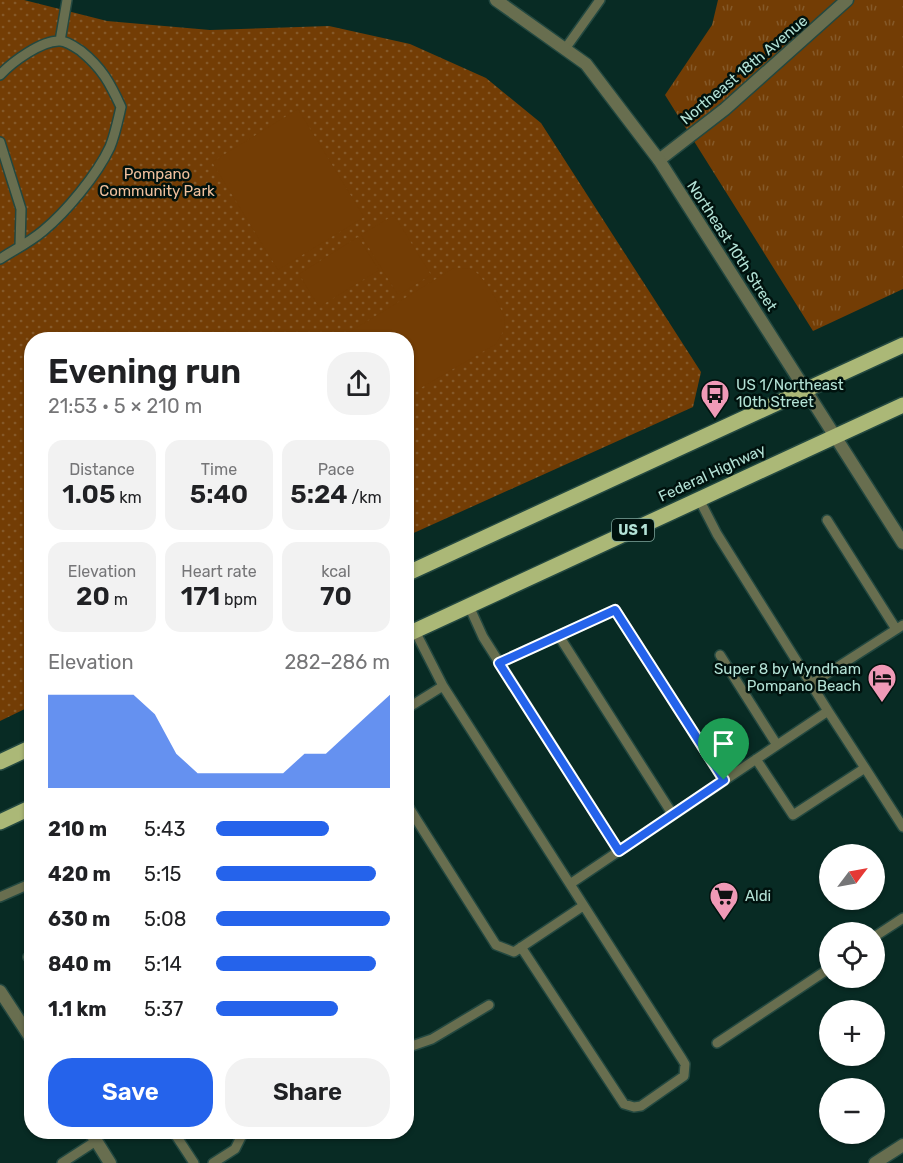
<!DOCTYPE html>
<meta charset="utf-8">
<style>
:root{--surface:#fff;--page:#f2f2f2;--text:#202124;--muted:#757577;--accent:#2563eb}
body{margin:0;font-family:Rubik,sans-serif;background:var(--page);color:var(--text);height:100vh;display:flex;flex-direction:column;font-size:22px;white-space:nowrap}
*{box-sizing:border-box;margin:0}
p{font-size:20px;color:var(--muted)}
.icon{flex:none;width:33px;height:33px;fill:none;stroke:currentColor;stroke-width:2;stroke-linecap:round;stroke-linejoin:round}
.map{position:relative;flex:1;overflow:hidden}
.details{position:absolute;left:24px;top:332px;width:390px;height:807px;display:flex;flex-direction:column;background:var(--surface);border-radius:24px;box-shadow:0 2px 4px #0004}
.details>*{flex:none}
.needle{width:39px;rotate:58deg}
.controls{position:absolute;left:819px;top:844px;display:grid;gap:12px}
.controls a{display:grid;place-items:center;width:66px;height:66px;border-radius:50%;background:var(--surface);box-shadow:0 2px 4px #0004;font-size:30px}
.pin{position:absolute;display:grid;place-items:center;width:51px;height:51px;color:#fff;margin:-62px -26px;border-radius:50% 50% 50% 0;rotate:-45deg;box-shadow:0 0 6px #0007}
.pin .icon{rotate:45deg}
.round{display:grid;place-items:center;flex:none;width:63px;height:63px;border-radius:24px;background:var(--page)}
.head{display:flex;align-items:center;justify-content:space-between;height:102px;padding:0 24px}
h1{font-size:33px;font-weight:600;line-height:45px}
.metrics{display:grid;grid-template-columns:repeat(3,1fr);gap:9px;height:102px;padding:6px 24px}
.metrics div{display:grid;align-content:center;border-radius:15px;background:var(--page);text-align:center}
.metrics b{font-size:26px;font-weight:600}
.metrics small{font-size:16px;font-weight:400}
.metrics p{font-size:16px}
.chart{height:168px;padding:12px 24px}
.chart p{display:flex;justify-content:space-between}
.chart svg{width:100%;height:108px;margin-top:6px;fill:var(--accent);opacity:.7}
.action{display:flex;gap:12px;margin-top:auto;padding:12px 24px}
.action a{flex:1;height:69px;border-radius:24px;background:var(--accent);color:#fff;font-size:24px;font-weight:600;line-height:69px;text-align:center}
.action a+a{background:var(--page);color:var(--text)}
ul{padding:0 24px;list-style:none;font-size:20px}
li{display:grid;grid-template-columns:96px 72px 1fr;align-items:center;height:45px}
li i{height:15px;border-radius:8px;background:var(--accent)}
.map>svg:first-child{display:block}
.grass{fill:url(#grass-tufts)}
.park{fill:url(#park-dots)}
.pitch{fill:#733d05}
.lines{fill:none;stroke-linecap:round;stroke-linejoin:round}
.service-casing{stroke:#234840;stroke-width:12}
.minor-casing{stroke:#234840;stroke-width:15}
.tertiary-casing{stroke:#234840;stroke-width:15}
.primary-casing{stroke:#234840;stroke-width:18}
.service{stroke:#686e4f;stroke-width:9}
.minor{stroke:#686e4f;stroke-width:12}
.tertiary{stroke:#686e4f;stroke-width:12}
.primary{stroke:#abb877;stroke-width:15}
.route-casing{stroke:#fff;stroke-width:12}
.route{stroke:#2563eb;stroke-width:8}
.labels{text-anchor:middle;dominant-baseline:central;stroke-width:5;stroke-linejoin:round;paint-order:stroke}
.shield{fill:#00120e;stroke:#7da49a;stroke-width:1.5}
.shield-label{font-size:14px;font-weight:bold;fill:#b3e2d6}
.street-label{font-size:15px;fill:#b3e2d6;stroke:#00120e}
.park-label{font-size:15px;fill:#f0c09d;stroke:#00120e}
.poi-label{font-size:15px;fill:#b3e2d6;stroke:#00120e;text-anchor:start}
</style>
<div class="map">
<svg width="903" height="1163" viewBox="0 0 903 1163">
<defs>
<pattern id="grass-tufts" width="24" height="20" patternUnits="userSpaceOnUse" patternTransform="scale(1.5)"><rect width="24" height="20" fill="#733d05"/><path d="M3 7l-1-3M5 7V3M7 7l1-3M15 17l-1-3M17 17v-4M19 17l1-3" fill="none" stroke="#855929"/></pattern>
<pattern id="park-dots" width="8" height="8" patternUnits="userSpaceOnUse" patternTransform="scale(1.5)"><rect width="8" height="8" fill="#733d05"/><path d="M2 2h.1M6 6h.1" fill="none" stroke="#855929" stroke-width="1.8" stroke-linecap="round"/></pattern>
</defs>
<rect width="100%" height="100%" fill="#082b24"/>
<path class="grass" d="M718 0H903V289L813 331 665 95 712 25Z"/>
<path class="park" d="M0 0H24L107 21 210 30 329 26 410 44 486 78 541 123 701 372 693 407 407 536 406 339H32L31 706 0 721Z"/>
<path class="pitch" d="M298 109 364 217 278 270 212 162Z
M394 215 431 275 398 295 361 235Z
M358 237 379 270 319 307 299 274Z
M454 268C460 268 468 268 473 270 483 275 505 311 505 322 505 330 500 337 496 344L407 396 406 339H338Z"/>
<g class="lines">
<g class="service-casing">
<path id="service" d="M60 41 67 0
M565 49 600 0
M0 75C12 62 42 40 60 41 67 41 75 47 81 51 102 68 110 83 121 107 118 120 115 135 110 147 97 175 66 212 43 231 30 242 14 250 0 259
M0 142 21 209 20 246
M827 520 896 629
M469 606 483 637 619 851 828 711 717 534 699 499
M415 631 443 686 682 1059 685 1064 684 1076 641 1106 634 1107 624 1104 521 947
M559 636 673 815
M720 655 777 745
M499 663 615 610 724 780
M811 684 903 625
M406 709 443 686
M756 759 793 815 865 768 828 711
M865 768 903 827
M406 803 496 945 514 952 583 906
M570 884 619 851
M0 897 32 883
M874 937 903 918
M28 957 32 955
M717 1043 830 968
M406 1048 432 1039 489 1005
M173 1131 194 1163
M62 1163 96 1141
M213 1163 235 1149 244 1131"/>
</g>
<g class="minor-casing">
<path id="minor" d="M659 160 725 109 847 0
M0 991 32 1040
M90 1131 110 1163
M875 1163 903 1145"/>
</g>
<g class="tertiary-casing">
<path id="tertiary" d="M496 0 586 64 659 160 903 543"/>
</g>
<g class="primary-casing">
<path id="primary" d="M406 574 903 345
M406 635 903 405
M0 762 32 747
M0 822 32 807"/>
</g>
<use href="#service" class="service"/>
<use href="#minor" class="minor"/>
<use href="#tertiary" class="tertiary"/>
<use href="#primary" class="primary"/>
</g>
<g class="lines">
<g class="route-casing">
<path id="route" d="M615 610 724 780 619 851 499 663Z"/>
</g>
<use href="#route" class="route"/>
</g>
<defs>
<g id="bus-pin" transform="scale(1.5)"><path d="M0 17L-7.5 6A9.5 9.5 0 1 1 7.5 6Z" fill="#f09ab7" stroke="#00120e"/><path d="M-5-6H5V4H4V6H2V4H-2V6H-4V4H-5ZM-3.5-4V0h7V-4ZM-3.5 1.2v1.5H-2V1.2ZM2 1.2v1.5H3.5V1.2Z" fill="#111"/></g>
<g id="hotel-pin" transform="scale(1.5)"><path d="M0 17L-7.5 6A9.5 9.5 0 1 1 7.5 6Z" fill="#f09ab7" stroke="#00120e"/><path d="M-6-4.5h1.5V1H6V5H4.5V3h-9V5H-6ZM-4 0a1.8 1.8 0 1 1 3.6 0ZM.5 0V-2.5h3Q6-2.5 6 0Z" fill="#111"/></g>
<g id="supermarket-pin" transform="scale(1.5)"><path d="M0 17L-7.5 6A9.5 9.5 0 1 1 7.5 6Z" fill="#f09ab7" stroke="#00120e"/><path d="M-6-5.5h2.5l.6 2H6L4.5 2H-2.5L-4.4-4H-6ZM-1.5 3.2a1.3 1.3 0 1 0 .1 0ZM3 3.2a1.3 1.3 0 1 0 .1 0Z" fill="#111"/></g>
</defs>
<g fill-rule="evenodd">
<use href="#bus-pin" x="715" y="394"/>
<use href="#hotel-pin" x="882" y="678"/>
<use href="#supermarket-pin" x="724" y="896"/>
</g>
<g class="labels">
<rect class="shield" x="612" y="519" width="42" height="22" rx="4.5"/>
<g class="shield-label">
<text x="633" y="530">US 1</text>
</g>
<g class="street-label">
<text transform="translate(744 70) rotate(-40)">Northeast 18th Avenue</text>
<text transform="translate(732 246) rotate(57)">Northeast 10th Street</text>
<text transform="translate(712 473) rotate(-25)">Federal Highway</text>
</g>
<g class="park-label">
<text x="157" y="174">Pompano<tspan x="157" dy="17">Community Park</tspan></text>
</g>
<g class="poi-label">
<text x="736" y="385">US 1/Northeast<tspan x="736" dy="17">10th Street</tspan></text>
<text x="861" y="669" text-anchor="end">Super 8 by Wyndham<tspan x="861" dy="17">Pompano Beach</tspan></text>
<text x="745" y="896">Aldi</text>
</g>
</g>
</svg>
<div class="controls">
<a><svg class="needle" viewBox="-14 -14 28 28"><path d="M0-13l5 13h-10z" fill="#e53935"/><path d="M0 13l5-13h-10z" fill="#757577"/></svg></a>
<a><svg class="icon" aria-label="locate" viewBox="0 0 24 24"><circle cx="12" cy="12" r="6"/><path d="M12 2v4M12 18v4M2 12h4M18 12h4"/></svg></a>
<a>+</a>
<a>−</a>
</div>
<div class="pin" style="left:724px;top:780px;background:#1e9e55"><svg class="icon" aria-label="arrive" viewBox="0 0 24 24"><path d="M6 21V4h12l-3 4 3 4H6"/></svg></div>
<section class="details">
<div class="head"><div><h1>Evening run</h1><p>21:53 · 5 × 210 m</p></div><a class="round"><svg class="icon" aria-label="share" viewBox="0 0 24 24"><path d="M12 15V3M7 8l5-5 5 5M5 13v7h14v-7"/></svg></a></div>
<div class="metrics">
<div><p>Distance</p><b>1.05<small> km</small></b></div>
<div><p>Time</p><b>5:40</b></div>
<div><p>Pace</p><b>5:24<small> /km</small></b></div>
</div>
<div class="metrics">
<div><p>Elevation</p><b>20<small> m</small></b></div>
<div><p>Heart rate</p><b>171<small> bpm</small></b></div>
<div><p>kcal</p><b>70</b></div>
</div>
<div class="chart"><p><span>Elevation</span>282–286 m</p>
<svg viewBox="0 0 160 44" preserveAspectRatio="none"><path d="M0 44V6L10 6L20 6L30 6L40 6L50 14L60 30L70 38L80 38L90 38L100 38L110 38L120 30L130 30L140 22L150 14L160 6V44z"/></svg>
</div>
<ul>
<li><b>210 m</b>5:43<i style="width:65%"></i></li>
<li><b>420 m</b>5:15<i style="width:92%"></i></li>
<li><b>630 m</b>5:08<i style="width:100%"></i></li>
<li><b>840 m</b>5:14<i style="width:92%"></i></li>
<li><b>1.1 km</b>5:37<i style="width:70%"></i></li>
</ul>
<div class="action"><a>Save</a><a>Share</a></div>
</section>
</div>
